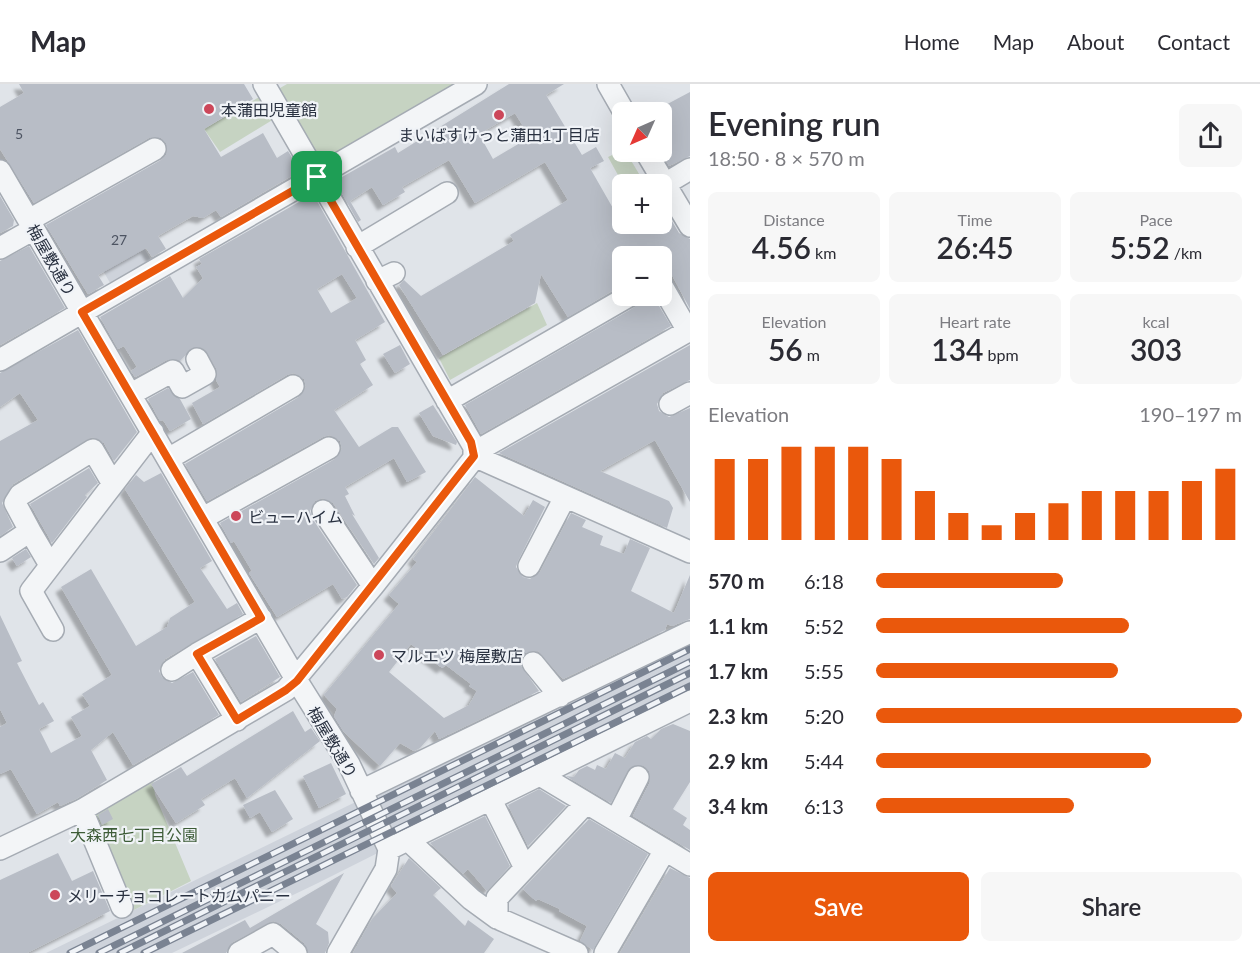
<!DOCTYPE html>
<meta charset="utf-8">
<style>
:root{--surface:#fff;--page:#f7f7f7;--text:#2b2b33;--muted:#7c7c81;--line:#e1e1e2;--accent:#ea580c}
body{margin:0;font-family:Lato,"Noto Sans JP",sans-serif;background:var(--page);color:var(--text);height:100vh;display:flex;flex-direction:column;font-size:22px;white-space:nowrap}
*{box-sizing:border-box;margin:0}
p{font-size:20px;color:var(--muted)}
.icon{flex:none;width:33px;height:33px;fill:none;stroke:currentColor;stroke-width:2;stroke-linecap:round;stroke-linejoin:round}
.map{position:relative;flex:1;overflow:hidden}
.sheet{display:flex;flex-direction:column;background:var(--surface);width:570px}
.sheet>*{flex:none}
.needle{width:39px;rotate:225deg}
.fabs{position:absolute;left:612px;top:18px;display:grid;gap:12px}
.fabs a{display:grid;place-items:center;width:60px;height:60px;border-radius:9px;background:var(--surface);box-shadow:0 6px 24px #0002;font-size:30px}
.pin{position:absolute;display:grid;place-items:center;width:51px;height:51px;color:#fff;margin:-26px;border-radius:12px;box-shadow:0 3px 9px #0006}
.round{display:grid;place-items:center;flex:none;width:63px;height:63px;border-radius:9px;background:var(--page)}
.summary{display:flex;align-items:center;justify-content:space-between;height:102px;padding:0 18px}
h1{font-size:33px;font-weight:600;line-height:45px}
.figures{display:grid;grid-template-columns:repeat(3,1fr);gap:9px;height:102px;padding:6px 18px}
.figures div{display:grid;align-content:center;border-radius:9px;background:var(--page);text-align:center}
.figures b{font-size:30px;font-weight:600}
.figures small{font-size:16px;font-weight:400}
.figures p{font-size:16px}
.chart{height:168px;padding:12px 18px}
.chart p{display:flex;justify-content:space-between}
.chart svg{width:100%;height:108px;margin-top:6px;stroke:var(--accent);stroke-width:6}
.button{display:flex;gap:12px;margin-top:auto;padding:12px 18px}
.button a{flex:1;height:69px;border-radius:9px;background:var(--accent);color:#fff;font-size:24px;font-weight:600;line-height:69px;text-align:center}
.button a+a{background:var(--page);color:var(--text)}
ul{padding:0 18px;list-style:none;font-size:20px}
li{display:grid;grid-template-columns:96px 72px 1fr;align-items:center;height:45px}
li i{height:15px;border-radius:8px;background:var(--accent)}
header{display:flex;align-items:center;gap:36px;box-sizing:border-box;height:84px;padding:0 30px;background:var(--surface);border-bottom:2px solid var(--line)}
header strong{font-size:28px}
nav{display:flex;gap:33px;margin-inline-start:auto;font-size:21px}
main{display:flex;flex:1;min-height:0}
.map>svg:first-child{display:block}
.built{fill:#ced3db}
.green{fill:#c6d3c2}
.building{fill:#b8bdc6;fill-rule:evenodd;filter:url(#shadow)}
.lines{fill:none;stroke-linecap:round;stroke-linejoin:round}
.minor-casing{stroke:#a5abb3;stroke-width:24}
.minor{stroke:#f3f5f7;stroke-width:21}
.rail-casing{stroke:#7a8392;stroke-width:7}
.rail{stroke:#f0f3f7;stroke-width:4.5;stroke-dasharray:14;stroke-linecap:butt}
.route-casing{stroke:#fff;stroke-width:12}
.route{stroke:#ea580c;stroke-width:8}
.poi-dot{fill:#cc475a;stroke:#f0f3f7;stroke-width:2}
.labels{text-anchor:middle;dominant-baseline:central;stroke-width:4.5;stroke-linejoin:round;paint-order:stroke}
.number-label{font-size:14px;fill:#4d5462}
.poi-label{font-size:16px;fill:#293140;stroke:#f0f3f7;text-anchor:start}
.street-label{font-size:16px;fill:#293140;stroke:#f0f3f7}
.park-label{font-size:16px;fill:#3d5c37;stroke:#f0f3f7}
</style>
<header>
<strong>Map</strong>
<nav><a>Home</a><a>Map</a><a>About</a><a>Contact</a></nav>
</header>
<main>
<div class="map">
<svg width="690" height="869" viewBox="0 0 690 869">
<defs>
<filter id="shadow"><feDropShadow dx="-5.5" dy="5.5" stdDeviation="1.5" flood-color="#0004"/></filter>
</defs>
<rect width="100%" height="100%" fill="#e0e4e9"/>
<path class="built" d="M123 128 154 181 113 204 94 171Z
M690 555V612L318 799 172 869H46Z"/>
<path class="green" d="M287 0H465L325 81 317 78 275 7Z
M261 12 274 35 220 68 204 45Z
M622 66 626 68 645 100H623L608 73Z
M537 219 547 241 450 296 439 274Z
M153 693 155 711 191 797 132 827 90 734Z"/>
<path class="building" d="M19 0H244L253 15 204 45 221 73 263 49 277 74 288 67 300 87 221 133 216 126 203 134 193 132 158 152 166 165 152 173 146 164 98 191 104 201 88 210 46 141 161 76 166 71V59L161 54H149L34 119 0 65V23L24 9Z
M509 0H564L546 11 582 71 596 63 604 77 590 84 622 140H662V132L667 129 679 149 690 155V225L662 172H611L622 194V201L568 233 541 190 535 219 443 271 399 201 404 196 421 212 514 157 510 151 568 116 545 78 475 119 449 76 402 103 405 108 383 121 372 103 350 117 361 136 358 138 335 97 395 63 398 69ZM515 29 530 53 493 75 479 50Z
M690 8V72L669 82 661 68 660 24Z
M313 110 385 238 355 256 366 276 360 280 373 301 334 326 359 363 392 343H398L426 388 407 398 394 374 345 403 349 410 345 412 355 432 352 430 379 474 374 480 333 419 323 414 315 417 310 427 312 434 357 501 347 513 342 515 333 500 277 533 249 489 252 487 234 457 231 459 220 439 335 375 342 365 340 357 330 351 323 353 207 417 185 380 299 313 306 303 304 295 294 289 287 291 203 340 192 319 220 303 216 296V284L204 265 192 264 180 277 167 276 135 293 131 287 137 283 124 262 118 265 100 233 170 192 183 214 203 194 196 183 202 180 199 175ZM342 190 357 214 331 229 317 205Z
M0 112 14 136 13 142 0 149Z
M29 162 65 224 0 261V177Z
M653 212 671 242 481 350 465 321 635 223 642 213Z
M78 246 137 348 114 377 104 359 92 353 13 400 2 419 13 443 0 452V357L38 336 20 309 0 323V289Z
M400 261 410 280 395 289 383 270Z
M690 261V296L663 309 657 320 659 327 669 333 690 324V418L655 356 600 387 669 417 673 424 667 444 499 369Z
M168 304 180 315 191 335 170 347 163 336 160 337 148 315Z
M433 321 457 358 456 361 433 352 419 329Z
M89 384 98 399 85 411 87 413 52 459 30 420Z
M161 389 212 477 200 484 227 525 237 519 243 530 165 575 159 587 162 593 172 599 193 588 219 631 133 681 113 648 91 666 107 696 76 715 60 722 58 718 37 730 11 685 0 690V643L7 639 0 625V531L22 577 17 579 31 606 39 621 43 618 54 637 39 645 51 669 82 652 71 633 90 622 82 610 112 591 61 503 91 485 136 562 167 543 170 534 195 518 125 405 136 391 144 398Z
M475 393 524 432 533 416 545 423 518 477 516 483 523 493 530 495 540 488 571 429 586 436 582 443 603 452 600 461 624 470 630 455 650 464 631 507 674 529 690 491V535L672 542 667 540 665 546 563 595 538 567 525 569 521 582 539 607 439 655 435 647 420 664 414 667 400 659 380 682 344 648 334 632 337 625 324 611 399 520 389 511 417 478 413 475ZM411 560 442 584 446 581 471 600 469 602 477 607 469 621 444 634 389 588Z
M26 465 31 473 17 482 12 474Z
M256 552 280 593 241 618 215 575Z
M293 627 305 648 311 644 320 657 247 714 235 694 201 715 205 721 176 739 151 700 181 683 187 692Z
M673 640 690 647V698L673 725 687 734 683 741 690 746V766L633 732 650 698 649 687 644 682 631 683 611 719 566 692 574 693 579 686 587 682 595 686 597 681 606 685 615 669 625 674 635 658 647 652 651 655 661 645Z
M331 679 346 710 319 724 303 692Z
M539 705 566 722 528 762 508 721Z
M275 706 293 735 272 748 260 728 250 734 243 721Z
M108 725 113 735 102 741 98 731Z
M485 732 510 782 487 807 468 785 463 790 430 759Z
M589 735 648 770 593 866 580 857 587 842 559 827 560 825 538 815 536 817 523 805Z
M58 769 72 797 93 787 110 827 27 869H0V796Z
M409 774 441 804 433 811 465 842 468 836 494 855 484 869H353L372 835 397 809 391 802Z
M670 784 690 794V869H620Z
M344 789 316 840 328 848 329 859 325 869H308L304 859 281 840 273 837 233 858 226 869H182L245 836 250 844Z"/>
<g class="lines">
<g class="minor-casing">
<path id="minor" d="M264 0 474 363V372
M608 0 624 28
M646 68 690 142
M0 87 297 597 349 680 389 765
M665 100 690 85
M29 136 155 65
M357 163 447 109
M0 164 34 145
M377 197 394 189
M662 202 688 247
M0 276 476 0
M131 310 173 287 182 303 205 290 197 275
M447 317 629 212
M670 320 690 309
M474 372 690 468
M168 375 293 302
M323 427 373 502
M203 434 329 364
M30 447 15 419 20 411 93 366 113 400
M0 467 30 447 50 481
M529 482 565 413
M53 546 31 507 153 348
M533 579 560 612
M172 586 197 570
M237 636 197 570 261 534
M540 691 690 781
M361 707 690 548
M491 716 525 784
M82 726 122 823
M616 736 638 693
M408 756 471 815 497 834 577 869
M0 765 82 726 286 606 373 502 482 364 690 246
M389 765 690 617
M497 834V814L586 719
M239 869 273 850 296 869
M338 869 386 785 389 765
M605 869 665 766"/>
</g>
<use href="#minor" class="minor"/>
<g class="rail-casing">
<path id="rail" d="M70 869 690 565
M99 869 690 578
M120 869 690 589
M144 869 690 602"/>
</g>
<use href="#rail" class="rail"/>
</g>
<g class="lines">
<g class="route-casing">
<path id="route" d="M317 93 471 358 474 372 297 597 286 606 237 636 197 570 261 534 82 228Z"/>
</g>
<use href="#route" class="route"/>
</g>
<g class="poi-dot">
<circle cx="209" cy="25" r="6"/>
<circle cx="499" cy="31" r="6"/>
<circle cx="236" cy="432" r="6"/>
<circle cx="379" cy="571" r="6"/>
<circle cx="55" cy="811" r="6"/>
</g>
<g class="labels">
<g class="number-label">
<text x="19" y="49">5</text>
<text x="119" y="155">27</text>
</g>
<g class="poi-label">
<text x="221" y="25">本蒲田児童館</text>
<text x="499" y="50" text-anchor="middle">まいばすけっと蒲田1丁目店</text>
<text x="248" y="432">ビューハイム</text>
<text x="391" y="571">マルエツ 梅屋敷店</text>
<text x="67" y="811">メリーチョコレートカムパニー</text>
</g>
<g class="street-label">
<text transform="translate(52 176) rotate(60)">梅屋敷通り</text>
<text transform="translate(333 658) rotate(59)">梅屋敷通り</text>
</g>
<g class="park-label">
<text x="134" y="750">大森西七丁目公園</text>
</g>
</g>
</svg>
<div class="fabs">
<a><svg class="needle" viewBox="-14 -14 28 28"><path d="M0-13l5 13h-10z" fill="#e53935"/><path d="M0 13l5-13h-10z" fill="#7c7c81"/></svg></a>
<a>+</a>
<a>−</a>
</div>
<div class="pin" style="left:317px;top:93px;background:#1e9e55"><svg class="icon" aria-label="arrive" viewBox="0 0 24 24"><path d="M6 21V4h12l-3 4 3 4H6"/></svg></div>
</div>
<section class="sheet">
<div class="summary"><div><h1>Evening run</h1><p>18:50 · 8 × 570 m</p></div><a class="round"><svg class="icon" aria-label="share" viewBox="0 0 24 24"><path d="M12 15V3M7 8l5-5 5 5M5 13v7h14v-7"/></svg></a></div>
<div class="figures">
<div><p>Distance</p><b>4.56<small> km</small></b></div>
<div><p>Time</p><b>26:45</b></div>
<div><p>Pace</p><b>5:52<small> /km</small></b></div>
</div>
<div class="figures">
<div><p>Elevation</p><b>56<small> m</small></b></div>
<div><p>Heart rate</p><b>134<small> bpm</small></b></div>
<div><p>kcal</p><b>303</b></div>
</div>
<div class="chart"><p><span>Elevation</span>190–197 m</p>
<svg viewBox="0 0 160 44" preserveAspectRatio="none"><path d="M5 44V11M15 44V11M25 44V6M35 44V6M45 44V6M55 44V11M65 44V24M75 44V33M85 44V38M95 44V33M105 44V29M115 44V24M125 44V24M135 44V24M145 44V20M155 44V15"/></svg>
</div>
<ul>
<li><b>570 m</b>6:18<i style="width:51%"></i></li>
<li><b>1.1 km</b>5:52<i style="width:69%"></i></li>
<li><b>1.7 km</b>5:55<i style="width:66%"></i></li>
<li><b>2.3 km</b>5:20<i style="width:100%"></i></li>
<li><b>2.9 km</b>5:44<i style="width:75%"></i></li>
<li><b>3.4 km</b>6:13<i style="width:54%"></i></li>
</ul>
<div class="button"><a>Save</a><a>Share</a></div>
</section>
</main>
